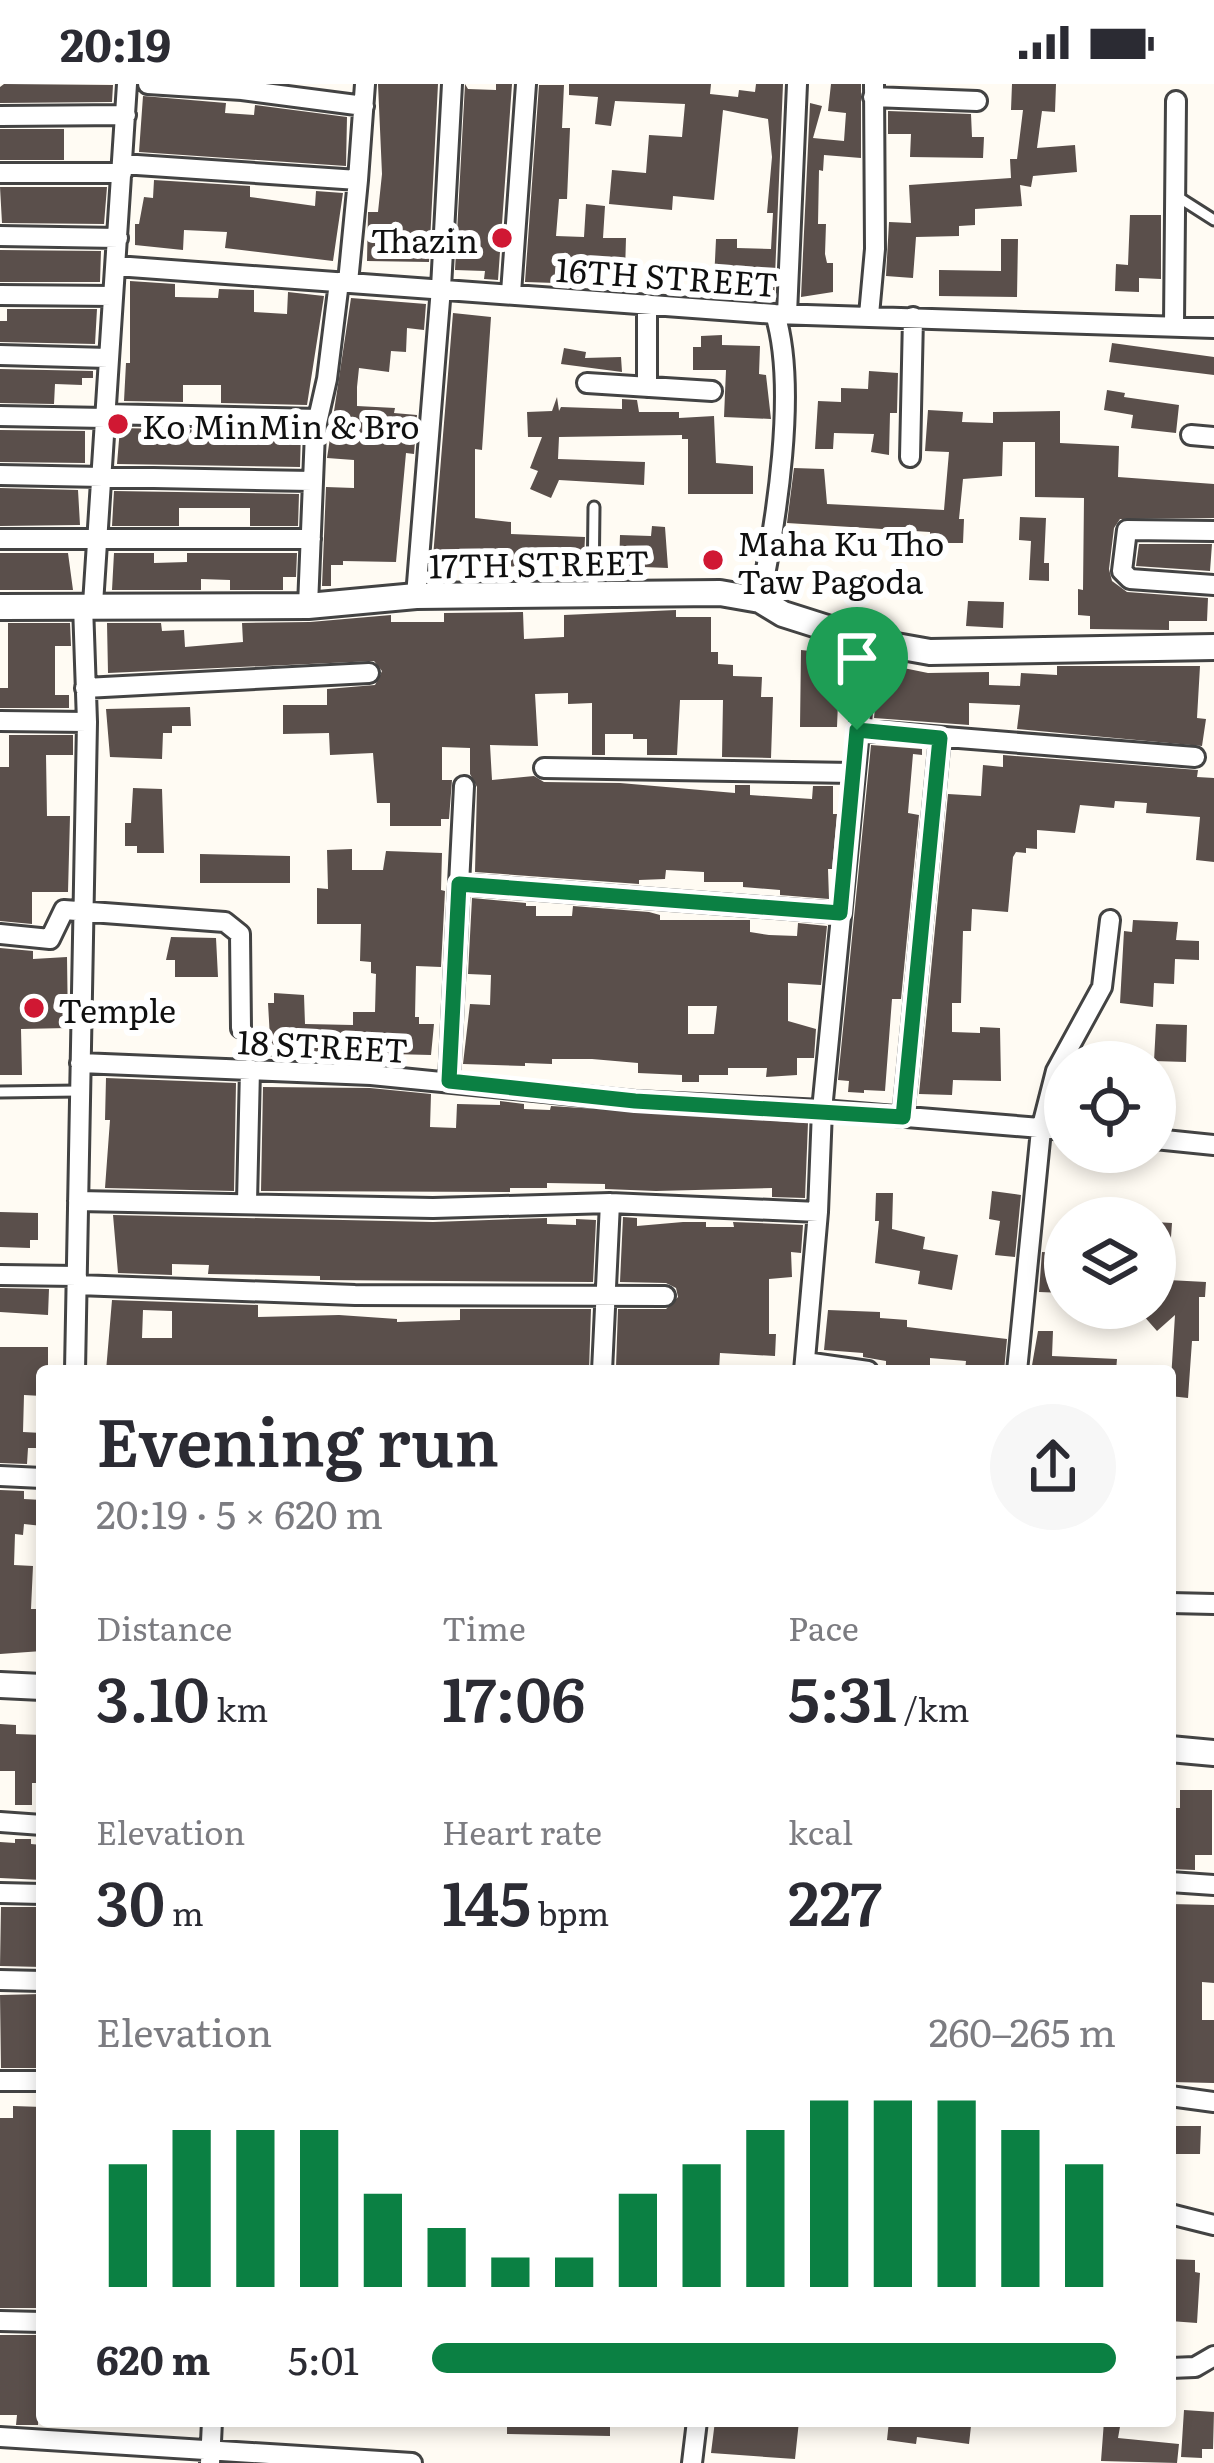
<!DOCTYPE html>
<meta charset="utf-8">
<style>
:root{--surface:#fff;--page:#f7f7f7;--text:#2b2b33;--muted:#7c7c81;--accent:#0b8043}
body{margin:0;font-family:Literata,serif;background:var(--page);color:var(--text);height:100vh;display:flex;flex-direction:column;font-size:45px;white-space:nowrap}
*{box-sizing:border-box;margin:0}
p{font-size:39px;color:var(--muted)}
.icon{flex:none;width:66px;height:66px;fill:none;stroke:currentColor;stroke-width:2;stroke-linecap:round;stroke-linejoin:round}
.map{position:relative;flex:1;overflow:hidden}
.sheet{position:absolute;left:36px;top:1281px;width:1140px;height:1062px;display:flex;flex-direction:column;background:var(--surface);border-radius:12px;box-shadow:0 6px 18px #0003}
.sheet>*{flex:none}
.fabs{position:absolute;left:1044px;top:957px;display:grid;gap:24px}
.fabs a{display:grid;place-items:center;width:132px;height:132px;border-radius:50%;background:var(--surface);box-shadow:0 6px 18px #0003;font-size:60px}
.pin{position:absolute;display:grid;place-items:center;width:102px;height:102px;color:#fff;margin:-123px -51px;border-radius:50% 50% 50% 0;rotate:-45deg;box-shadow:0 0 12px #0007}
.pin .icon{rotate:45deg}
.round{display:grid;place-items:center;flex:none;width:126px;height:126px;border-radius:63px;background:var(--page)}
.headline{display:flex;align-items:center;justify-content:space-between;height:204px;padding:0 60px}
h1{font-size:66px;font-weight:600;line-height:90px}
.metrics{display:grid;grid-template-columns:repeat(3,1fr);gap:18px;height:204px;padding:12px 60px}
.metrics div{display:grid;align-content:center}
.metrics b{font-size:60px;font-weight:600}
.metrics small{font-size:33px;font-weight:400}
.metrics p{font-size:33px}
.chart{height:336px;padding:24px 60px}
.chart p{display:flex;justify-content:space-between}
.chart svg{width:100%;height:216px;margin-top:12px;stroke:var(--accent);stroke-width:6}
ul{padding:0 60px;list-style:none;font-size:39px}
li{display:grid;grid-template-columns:192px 144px 1fr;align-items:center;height:90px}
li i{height:30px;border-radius:15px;background:var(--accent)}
.status{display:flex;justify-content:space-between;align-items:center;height:84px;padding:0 60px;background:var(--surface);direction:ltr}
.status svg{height:33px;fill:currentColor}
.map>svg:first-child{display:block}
.building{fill:#5a4f4b;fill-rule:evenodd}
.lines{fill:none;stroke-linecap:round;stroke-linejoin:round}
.service-casing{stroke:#434343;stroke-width:15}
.minor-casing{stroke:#434343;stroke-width:24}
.tertiary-casing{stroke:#434343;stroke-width:30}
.service{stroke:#fff;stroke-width:9}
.minor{stroke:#fff;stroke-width:18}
.tertiary{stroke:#fff;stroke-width:24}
.route-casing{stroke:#fff;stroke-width:24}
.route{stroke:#0b8043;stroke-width:15}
.poi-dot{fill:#d01833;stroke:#fff;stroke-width:4.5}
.labels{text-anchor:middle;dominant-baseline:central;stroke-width:12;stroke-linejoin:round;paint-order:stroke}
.poi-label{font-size:33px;fill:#101010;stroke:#fff;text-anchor:start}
.street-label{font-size:33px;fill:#101010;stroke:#fff}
</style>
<div class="status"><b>20:19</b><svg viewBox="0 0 49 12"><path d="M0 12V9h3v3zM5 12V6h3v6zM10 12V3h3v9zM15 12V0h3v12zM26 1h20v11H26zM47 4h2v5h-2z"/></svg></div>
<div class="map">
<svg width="1214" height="2379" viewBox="0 0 1214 2379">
<rect width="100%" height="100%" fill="#fffbf3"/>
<path class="building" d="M4 0 113 1 112 18 0 19V3Z
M378 0H438L429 178 367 177 368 128H378L382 90Z
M465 0 468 5 496 6V0H512L498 196 484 195 485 187 455 186Z
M569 0H711L710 10 738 13 739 6 755 8 756 0H783L774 216H770V199L714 197 716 155H737V164L771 165 773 129H767L772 73 768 35 723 26 714 116 673 112 672 126 609 120 612 86 646 89 649 51 682 53 685 20 615 17 611 42 595 40 598 13 569 11Z
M831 0H861V74L824 71 823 87 819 86 818 140H826L825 170 827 179H833V208L801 213 810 19 822 22 813 54 844 57 846 29 828 27Z
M1012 0H1056L1055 28 1042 27 1037 64 1075 61 1077 88 1033 92 1031 103 1020 101 1022 122 975 125V141L959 142V152L916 153 913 194 886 192 889 138 911 139 909 101 1011 94 1010 75H1017L1023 26H1011Z
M539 1H564L562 44H570L567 115H559L556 152 584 153 586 120 605 122 603 154H626L625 188 601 187V197L557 194 556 199 525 198Z
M143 12 226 19 225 29 254 31 255 21 347 33 346 82 139 68Z
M888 27 971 30 972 53H984L983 74 910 73 911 50H888Z
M0 45H64V76H0Z
M154 96 250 102V113L315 122 316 107 343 109 333 177 225 164 227 148 184 146 183 166 135 161V140H139L144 113 153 114Z
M0 103H107L104 140 2 139Z
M1130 131H1161V195L1139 194V208L1115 207 1116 180 1128 181Z
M1001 155H1018L1017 213 939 212V186L1001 187Z
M0 166 101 167 100 198H0Z
M130 197 175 200V213L218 214 219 205 254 206V228L287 230 288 208 324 212 307 321 221 319V301H183V318L124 317 126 279H130Z
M351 214 426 220 424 246 407 244 406 268 391 267 389 288 359 284 357 303V322L395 324 394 329 417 331 414 370 406 369 396 478 343 477V481H331V502H322L326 403 354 404V376L327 374Z
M7 225H97L95 260 0 258V237H7Z
M453 229 491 233 482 366 475 365V434L511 438V450L585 453 584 474 516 475V483L433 473Z
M722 251V261L760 262 759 290 766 291 771 335 724 333 726 286H693V263H701V252Z
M1112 259 1214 273V291L1109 278Z
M564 264 586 268 585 274 621 273 622 288 561 280Z
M0 285 93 287V294H82V301L55 300 54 320 0 319Z
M869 287 898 289 897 329H890L889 371 871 368 874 350 834 349 833 365H815L818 317 841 318V304L868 305Z
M1107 306 1125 309 1124 313 1179 321 1176 349 1131 344 1133 331 1104 326Z
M557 313 559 327 561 323 622 325V315L637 316 639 328H679V334L714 332 716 379 753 382V410H688V355H682V351L559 353 558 375 645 378 644 401 559 396 551 414 530 405 538 387 530 384 542 353H528L527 328 552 327Z
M928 326 963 328 962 338 993 339V328L1060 327V359L1119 362 1118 393 1214 400V434L1120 435 1114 444 1109 485 1112 497 1127 508 1208 514 1207 537H1169V546L1090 545V532L1078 531V505L1083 506 1084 414 1035 413V358H1003L1002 392 963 395 959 435H964L963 459H930V448L787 439 794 384 824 385 827 420 944 426 949 368 925 367Z
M120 344 301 348 300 383 117 380Z
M0 346 85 347V379L0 378Z
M0 404 78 406 80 441 0 442Z
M114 407 299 410 298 442H250V424H179V442H112Z
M1020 433 1046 434 1044 479H1049V497L1029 496 1031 457 1019 456Z
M652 442 665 443 668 484 619 482 620 451 651 452Z
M1139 460H1212L1210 487 1136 482Z
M0 469H68L73 506H0Z
M114 469H154V479L187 478V469H297L296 493H283V506H230V496L201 495V506H112Z
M968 517 1004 518 1003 544 966 542Z
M676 526V533H711V568H718V580L733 581V592L762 593 761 613H773L771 674 722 673 723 616H680L677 671H647V655H633V650H605V671H592V619L568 620V609L535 610 538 662 490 661 492 696 534 692 544 698 620 699 735 709V701H750V711L812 715 813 702H833V730H837L832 785H828L829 815 780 811V806L743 803V798H704V788L666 786 665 795 639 796V800L475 788 477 703 470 690V664L442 663V696H452L449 735H441V742H390V719H377L373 669 330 671 329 649 283 650V621H327V605L375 601 382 587 374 577 108 589 107 539H161L162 547 184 546 185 563 243 558 242 539 310 538 391 531V538H444V529L523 528 524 555 564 553V531Z
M8 539H70L71 562H55V611H69V624H0V604H8Z
M801 566 840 570 837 643H800Z
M879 579 928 589 989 588V601L1020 602 1021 589 1057 591V582H1200L1197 634 1206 635 1202 662 1017 645 1020 621 969 619V641L874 634Z
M190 623 191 642H172V649H163L162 675 110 673 106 625Z
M9 651H73V671H46L47 732H70L68 808H32V840L0 837V683H9Z
M871 661 922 665V671L913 670 908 729 919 731 901 915H892L885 1007 864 1006V1009L848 1008 849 997 838 996Z
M1003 671 1198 686 1197 693 1214 694V778L1196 776 1200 733 1146 729 1147 719 1115 717 1114 724 1080 721 1075 749 1037 746V765L1026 764V769L1016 768 1013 773 1008 828 972 825 971 847H963L961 919H952V948L980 949V943L1000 944 1001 997 953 996 952 1011 919 1010 948 710 981 712 983 681 1003 683Z
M133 704 162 705 164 769H137V762H125V739H131Z
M352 765V786H383L386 767 442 769 441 806 445 807 441 883 416 882 415 933H419V940H434L431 971 391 970V976L353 975 337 974V968L301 967V972L261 973V954H270L268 919H274V909L304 911 305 940 353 941V928H375L376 890 371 889V878L360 877 361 840H317V804L328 805 327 766Z
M200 770 290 772V799H200Z
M472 814 526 819V822H536V832H572L573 822 649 828 660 831V836H750V848L769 851 797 852 798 839 827 842 821 901 788 899V937L816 945 814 974H797V991L766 993 767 984H728V991H699V998H682V991L638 989V979L592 975H552V980L525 979V982L463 980 470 920 490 921 491 891 468 890ZM688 922H717L714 950H688Z
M1133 836 1178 838 1176 856 1199 857V876L1175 875 1174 900 1154 899 1153 923 1120 919 1124 847 1132 848Z
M171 853 216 854 218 893H175V876H166Z
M0 864 33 867V875L67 873 68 944 21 945 22 991H0Z
M1156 940 1187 941 1186 978 1154 977Z
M106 994 236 999 234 1107 105 1104 110 1036H105Z
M263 1003 370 1004 431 1010 430 1043 456 1044 457 1020 500 1021V1017L524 1020V1025L550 1026 551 1022 808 1039 805 1114 772 1113V1104L656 1107 605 1105V1100L547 1099V1104H510V1108L261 1107Z
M992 1107 1021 1111 1015 1173 995 1171 1000 1137 989 1135Z
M876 1109H893L892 1145 925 1153 923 1165 958 1171 952 1206 918 1200 920 1187 875 1179 879 1137H875Z
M0 1128 38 1129V1156H30V1164L0 1163Z
M113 1131 433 1138 547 1134V1140L576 1141V1135L596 1136 593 1198 320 1196V1192L208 1190 209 1181 172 1180V1191L118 1189Z
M623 1133 637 1134V1142L683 1138H706V1143H734L733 1138 803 1141 801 1169 791 1168 792 1193 769 1195V1250H776L775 1272 720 1269 719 1286 616 1283 618 1225H666L678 1213 676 1204 666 1199 620 1198Z
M1155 1138 1172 1139 1168 1196 1206 1198 1205 1213H1199V1257H1192L1188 1314 1170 1312 1175 1231 1157 1247 1142 1230 1155 1224Z
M1042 1168 1065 1169V1209L1039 1208Z
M0 1204 49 1205 48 1231 0 1228Z
M112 1216 258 1221V1233L339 1231 397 1235V1238L460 1236V1225H591L589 1287H106ZM143 1226 172 1227V1254H142Z
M828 1226 880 1228V1234L907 1236V1243L1007 1255 1004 1287H965L966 1277 930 1274V1287H912L886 1283V1277L863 1273V1269L824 1266Z
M1038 1247H1053L1052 1272 1117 1275 1116 1287H1031Z
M0 1263H48V1287H42V1312L24 1311 23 1348 42 1349V1364H28L27 1380 0 1379Z
M0 1406 24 1407V1415L42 1416V1442L24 1440 23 1451 15 1450 14 1481 33 1482 31 1525H42V1567L0 1570Z
M0 1640 16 1641V1650L42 1651V1699H32V1721H15V1687H0Z
M1180 1706H1212V1771H1195V1786L1170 1785V1724H1180Z
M15 1755H31V1760L42 1761V1796L0 1794V1758L15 1759Z
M1170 1820 1214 1821V1899L1202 1898V1936H1214V1999L1170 1998Z
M1 1823H42V1883L0 1882Z
M42 1910V1984H1L0 1911Z
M13 2022 42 2023 38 2105H42V2224H0V2034H13Z
M1174 2042H1201L1200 2070H1173Z
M1170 2175 1195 2176V2188L1200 2189 1197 2239 1170 2237Z
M0 2251H42L38 2341H16L17 2331H0Z
M1184 2326 1214 2328 1213 2365H1202V2374L1181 2373Z
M507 2337H610V2352L507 2350Z
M715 2337H799L795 2375 711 2369Z
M889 2337H964V2341L971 2342 969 2360 917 2353 916 2360 887 2356Z
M1104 2337H1121L1118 2354 1179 2360 1177 2379 1101 2377Z"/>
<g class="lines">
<g class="service-casing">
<path id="service" d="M1178 113 1214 136
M593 509 594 423
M0 1008 79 1007"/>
</g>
<g class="minor-casing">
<path id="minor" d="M148 0 242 6 364 22
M873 13 977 17
M0 32 126 31
M122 80 358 96 365 0
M0 89H122
M0 152 118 154
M116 182 775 230 1214 244
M348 198 358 96
M511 209 526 0
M0 211 113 212
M647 220V303
M787 230 797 0
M869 231 875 165 874 0
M1174 240 1176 17
M0 271 108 274
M587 299 712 307
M105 330 318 335
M0 332 105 334
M1191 351 1214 353
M910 373 913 233
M0 391 312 397
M1214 447 1127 446 1122 487 1130 495 1214 501
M0 455H311
M416 512 441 204 452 0
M760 516C776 439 798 304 775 230
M93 520 127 0
M308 522 315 348 327 295 339 198
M85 604 369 589
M0 637 87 638
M858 646 1195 673
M544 684 853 689
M459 800 840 829
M0 850 50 855 64 826 225 838 240 850 241 944
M80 979 371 991 635 1017 822 1026 1065 1046
M449 997 464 702
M903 1033 940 654
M1155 1055 1214 1061
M78 1117 433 1124 610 1119 818 1128
M247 1118 250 985
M0 1191 77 1192
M77 1201 355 1211 665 1212
M805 1278 868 1287
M75 1287 87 638 83 521
M602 1287 610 1119
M804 1287 818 1128 822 1026 868 557
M1017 1287 1041 1046 1056 987 1102 903 1110 836
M0 1392 42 1394
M1170 1519 1214 1520
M0 1738 42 1741
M1170 1798 1214 1801
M0 1809 42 1810
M0 1896 42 1897
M0 1997H42
M1170 2012 1214 2018
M1170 2130 1214 2141
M0 2237 42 2238
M1170 2284 1195 2283 1214 2272
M0 2353 412 2379
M210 2379 212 2337
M692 2379 697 2337"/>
</g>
<g class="tertiary-casing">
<path id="tertiary" d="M0 523 308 522 416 512 720 509 760 516 783 530 868 557 930 568 1214 563
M0 1601 42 1603
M1170 1665 1214 1669"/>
</g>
<use href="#service" class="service"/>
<use href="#minor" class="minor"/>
<use href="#tertiary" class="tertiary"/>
</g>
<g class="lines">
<g class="route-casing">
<path id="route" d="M857 646 940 654 903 1033 635 1017 449 997 459 800 840 829Z"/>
</g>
<use href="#route" class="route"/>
</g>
<g class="poi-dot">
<circle cx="502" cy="154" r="12"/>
<circle cx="118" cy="340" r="12"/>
<circle cx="713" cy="476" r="12"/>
<circle cx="34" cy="924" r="12"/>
</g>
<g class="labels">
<g class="poi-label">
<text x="478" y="154" text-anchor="end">Thazin</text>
<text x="142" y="340">Ko MinMin &amp; Bro</text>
<text x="737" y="457">Maha Ku Tho<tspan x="737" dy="38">Taw Pagoda</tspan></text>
<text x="58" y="924">Temple</text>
</g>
<g class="street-label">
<text transform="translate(667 191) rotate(4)">16TH STREET</text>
<text transform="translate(539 478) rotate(-1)">17TH STREET</text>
<text transform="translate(323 960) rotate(3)">18 STREET</text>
</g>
</g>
</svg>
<div class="fabs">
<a><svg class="icon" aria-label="locate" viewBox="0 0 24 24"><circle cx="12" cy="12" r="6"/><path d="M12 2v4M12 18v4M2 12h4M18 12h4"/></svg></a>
<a><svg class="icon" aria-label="layers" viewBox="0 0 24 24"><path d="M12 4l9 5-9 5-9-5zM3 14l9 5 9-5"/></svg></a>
</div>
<div class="pin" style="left:857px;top:646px;background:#1e9e55"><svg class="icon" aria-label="arrive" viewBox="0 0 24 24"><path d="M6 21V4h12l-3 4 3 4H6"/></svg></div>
<section class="sheet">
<div class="headline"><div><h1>Evening run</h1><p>20:19 · 5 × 620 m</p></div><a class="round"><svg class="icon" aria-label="share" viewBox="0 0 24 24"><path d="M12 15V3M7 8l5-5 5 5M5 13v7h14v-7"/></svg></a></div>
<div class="metrics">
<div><p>Distance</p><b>3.10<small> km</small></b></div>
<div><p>Time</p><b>17:06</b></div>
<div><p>Pace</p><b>5:31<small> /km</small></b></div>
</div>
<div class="metrics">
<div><p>Elevation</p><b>30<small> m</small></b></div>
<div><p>Heart rate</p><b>145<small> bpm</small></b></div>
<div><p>kcal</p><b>227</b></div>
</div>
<div class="chart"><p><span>Elevation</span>260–265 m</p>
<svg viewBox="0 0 160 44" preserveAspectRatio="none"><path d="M5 44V19M15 44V12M25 44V12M35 44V12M45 44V25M55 44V32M65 44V38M75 44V38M85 44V25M95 44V19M105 44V12M115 44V6M125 44V6M135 44V6M145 44V12M155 44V19"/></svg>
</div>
<ul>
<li><b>620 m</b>5:01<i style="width:100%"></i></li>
</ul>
</section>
</div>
